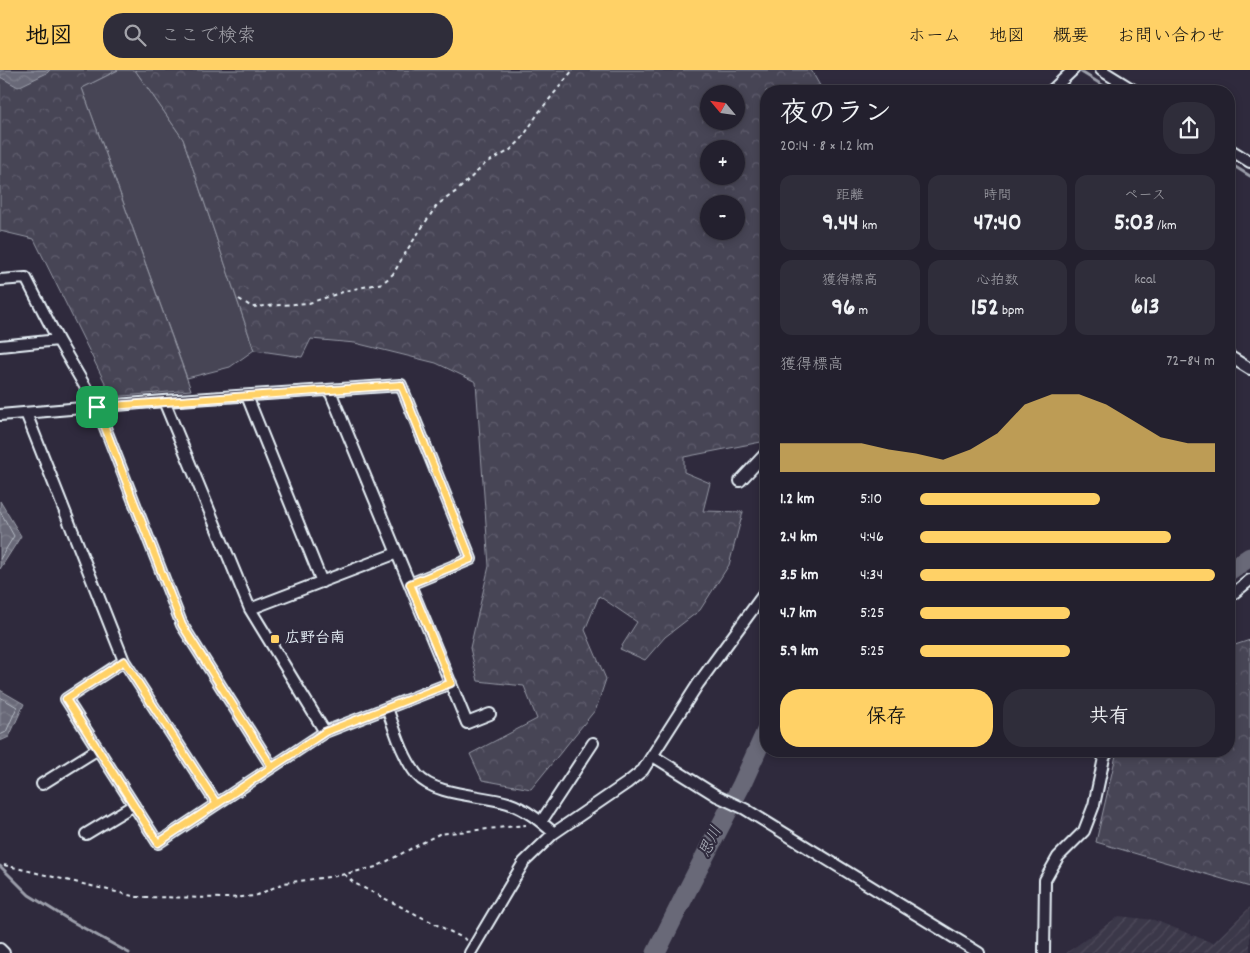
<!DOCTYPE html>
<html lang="ja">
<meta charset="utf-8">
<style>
:root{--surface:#23202e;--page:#2f2d3a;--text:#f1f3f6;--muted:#a3a3aa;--line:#403e4a;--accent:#ffd166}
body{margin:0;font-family:Dekko,"Klee One",sans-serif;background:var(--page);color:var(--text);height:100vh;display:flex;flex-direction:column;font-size:19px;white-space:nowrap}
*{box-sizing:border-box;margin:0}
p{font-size:16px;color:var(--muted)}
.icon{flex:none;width:28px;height:28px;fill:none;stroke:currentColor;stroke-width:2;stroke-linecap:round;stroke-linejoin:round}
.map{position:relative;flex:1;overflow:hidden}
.details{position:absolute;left:760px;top:15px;width:475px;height:672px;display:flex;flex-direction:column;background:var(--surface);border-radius:20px;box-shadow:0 2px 8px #0003,0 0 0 1px var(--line)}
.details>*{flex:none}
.needle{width:32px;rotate:299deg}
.controls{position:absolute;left:700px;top:15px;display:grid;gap:10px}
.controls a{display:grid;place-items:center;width:45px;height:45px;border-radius:50%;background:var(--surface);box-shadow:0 2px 8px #0003,0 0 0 1px var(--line);font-size:25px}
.pin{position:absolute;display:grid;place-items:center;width:42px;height:42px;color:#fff;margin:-21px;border-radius:10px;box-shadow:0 2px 8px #0006}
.round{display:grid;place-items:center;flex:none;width:52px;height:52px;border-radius:20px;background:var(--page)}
.headline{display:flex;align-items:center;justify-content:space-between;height:85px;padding:0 20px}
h1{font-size:28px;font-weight:700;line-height:38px}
.metrics{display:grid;grid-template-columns:repeat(3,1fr);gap:8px;height:85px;padding:5px 20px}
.metrics div{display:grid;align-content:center;border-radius:12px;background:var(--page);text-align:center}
.metrics b{font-size:25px;font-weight:700}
.metrics small{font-size:14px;font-weight:400}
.metrics p{font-size:14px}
.chart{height:140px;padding:10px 20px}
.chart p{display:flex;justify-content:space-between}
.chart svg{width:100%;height:90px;margin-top:5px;fill:var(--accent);opacity:.7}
.primary-button{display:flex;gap:10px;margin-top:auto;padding:10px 20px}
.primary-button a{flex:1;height:58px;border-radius:20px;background:var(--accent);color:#111;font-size:20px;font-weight:700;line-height:58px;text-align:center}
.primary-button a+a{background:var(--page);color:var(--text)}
ul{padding:0 20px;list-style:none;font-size:16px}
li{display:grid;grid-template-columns:80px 60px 1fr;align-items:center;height:38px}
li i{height:12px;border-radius:6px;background:var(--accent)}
header{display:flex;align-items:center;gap:30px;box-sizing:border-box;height:70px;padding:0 25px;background:var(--accent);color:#111}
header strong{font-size:24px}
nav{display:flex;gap:28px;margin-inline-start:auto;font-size:18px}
.search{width:350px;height:45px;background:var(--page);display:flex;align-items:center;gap:12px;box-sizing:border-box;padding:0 18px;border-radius:20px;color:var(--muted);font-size:19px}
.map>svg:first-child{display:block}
.industrial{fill:url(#industrial-furrows)}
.grass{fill:#464455;stroke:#979aa6}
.forest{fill:url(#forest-crowns);stroke:#979aa6;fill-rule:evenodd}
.water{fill:url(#water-waves);stroke:#9c9fab}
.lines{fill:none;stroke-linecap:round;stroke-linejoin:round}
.shore{stroke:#b5bbc5;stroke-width:1}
.stream{stroke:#9c9fab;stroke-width:3}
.river{stroke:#696978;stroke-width:19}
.minor-casing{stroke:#e8f1f8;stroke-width:14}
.path{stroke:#e8f1f8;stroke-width:2;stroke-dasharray:4 4;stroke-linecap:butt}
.minor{stroke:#2f2a3d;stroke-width:10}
.route-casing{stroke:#fff;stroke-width:10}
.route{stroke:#ffd166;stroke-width:6}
.poi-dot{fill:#ffd166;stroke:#2f2a3d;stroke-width:2}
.labels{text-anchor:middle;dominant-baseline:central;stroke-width:4.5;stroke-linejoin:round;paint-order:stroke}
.poi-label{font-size:15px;font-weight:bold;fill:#e8f1f8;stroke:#2f2a3d;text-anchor:start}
.water-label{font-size:16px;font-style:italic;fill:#afb4be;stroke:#2f2a3d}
</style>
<header>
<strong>地図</strong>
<div class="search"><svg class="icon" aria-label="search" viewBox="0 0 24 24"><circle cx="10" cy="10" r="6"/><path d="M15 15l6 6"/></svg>ここで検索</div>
<nav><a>ホーム</a><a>地図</a><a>概要</a><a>お問い合わせ</a></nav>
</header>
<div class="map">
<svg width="1250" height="883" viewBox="0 0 1250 883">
<defs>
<pattern id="industrial-furrows" width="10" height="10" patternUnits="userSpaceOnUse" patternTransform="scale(1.25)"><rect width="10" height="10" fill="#3b3749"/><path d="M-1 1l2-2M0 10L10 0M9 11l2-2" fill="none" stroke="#4e4b5b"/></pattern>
<pattern id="forest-crowns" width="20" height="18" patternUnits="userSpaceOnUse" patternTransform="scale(1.25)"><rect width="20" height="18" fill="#464455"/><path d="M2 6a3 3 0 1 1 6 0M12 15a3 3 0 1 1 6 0" fill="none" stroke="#615f6e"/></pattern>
<pattern id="water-waves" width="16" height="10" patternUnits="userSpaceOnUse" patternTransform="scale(1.25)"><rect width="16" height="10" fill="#696978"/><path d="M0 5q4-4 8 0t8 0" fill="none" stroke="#7e7f8c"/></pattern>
</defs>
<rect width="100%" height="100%" fill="#2f2a3d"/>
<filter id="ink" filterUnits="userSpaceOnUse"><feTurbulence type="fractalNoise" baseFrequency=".02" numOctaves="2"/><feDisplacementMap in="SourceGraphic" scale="10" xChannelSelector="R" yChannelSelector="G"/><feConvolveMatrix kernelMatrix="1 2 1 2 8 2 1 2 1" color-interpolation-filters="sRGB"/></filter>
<g filter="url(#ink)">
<path class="industrial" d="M1250 837V883H1066L1119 846 1154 850 1213 873Z"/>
<path class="grass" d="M118 0H135L183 69 254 280 230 297 187 308 82 18Z"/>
<path class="forest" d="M38 0H118L82 18 191 320 112 327 34 169 0 161V6Z
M135 0H811L823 21H766V371L684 387V402L710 413 703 441 743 442 729 495 700 540 665 567 645 590 620 579 637 552 599 526 585 560 606 609 596 639 531 719 482 710 470 684 537 649 524 616 478 611 470 578 489 496 476 312 436 293 355 273 311 269 302 287 254 280 183 69ZM709 24H736V51H709ZM709 79H736V106H709ZM709 134H736V161H709Z
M1250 570V817L1096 772 1117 681H1229V577Z"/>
<path class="water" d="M0 0H50L47 3 18 17 0 7Z
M0 431 21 466 0 499Z
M0 620 24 634 9 667 0 671Z"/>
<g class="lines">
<path class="shore" d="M0 441 14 466 0 489
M0 627 17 637 6 662 0 665"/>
<path class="stream" d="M1078 0 1112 21
M1229 93 1250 106
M0 796 29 825 71 851 129 883"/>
<path class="river" d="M1229 501 1250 487
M656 883 688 819 742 714 766 661"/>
<g class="minor-casing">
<path id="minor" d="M1101 0 1135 21
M1051 21 1073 0
M1229 79 1250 92
M0 210 26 208 58 270 97 337 182 555 272 697
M0 276 58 270
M1229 286 1250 299
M330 321 467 653 490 644
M247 326 322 512
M164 331 250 539 325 662
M26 343 124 591 217 734
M0 345 164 331 401 315 471 489 410 514
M740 411 766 383
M1229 527 1250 510
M250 539 397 483
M124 591 66 629 158 773 325 662 451 613
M387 638C395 660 402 686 417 705 435 726 483 725 508 733 526 739 540 751 554 763
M653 686 717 726 745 739 979 883
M42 714 98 679
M541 752 593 673
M86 764 134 735
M0 879 4 883
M470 883 524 792 554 763 627 713 643 700 698 614 766 521
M1044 883 1045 810 1058 787 1084 761 1094 735 1104 688 1108 681"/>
</g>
<path class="path" d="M239 229 252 237 309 233 349 220 383 213 393 204 409 177 437 135 458 120 486 93 509 81 521 70 539 42 573 0
M4 795 137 827 229 828 255 826 284 813 336 806 376 797 439 764 526 755
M344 804 354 813 467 870"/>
<use href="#minor" class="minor"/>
</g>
</g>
<g class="lines" filter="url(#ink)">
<g class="route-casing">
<path id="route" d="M97 337 182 555 272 697 217 734 124 591 66 629 158 773 325 662 451 613 410 514 471 489 401 315 97 337"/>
</g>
<use href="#route" class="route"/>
</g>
<rect class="poi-dot" x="270" y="564" width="10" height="10" rx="2.5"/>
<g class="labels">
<g class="poi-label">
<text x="285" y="569">広野台南</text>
</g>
<g class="water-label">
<text transform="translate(711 772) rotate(-64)">思川</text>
</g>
</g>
</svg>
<div class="controls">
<a><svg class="needle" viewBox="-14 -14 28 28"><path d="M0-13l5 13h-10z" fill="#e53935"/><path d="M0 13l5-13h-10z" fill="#a3a3aa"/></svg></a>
<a>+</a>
<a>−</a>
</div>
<div class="pin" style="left:97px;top:337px;background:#1e9e55"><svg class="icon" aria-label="arrive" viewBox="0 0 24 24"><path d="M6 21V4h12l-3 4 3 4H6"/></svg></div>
<section class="details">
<div class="headline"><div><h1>夜のラン</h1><p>20:14 · 8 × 1.2 km</p></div><a class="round"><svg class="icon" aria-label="share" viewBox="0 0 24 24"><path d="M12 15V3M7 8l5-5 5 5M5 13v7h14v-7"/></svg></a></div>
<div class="metrics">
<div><p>距離</p><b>9.44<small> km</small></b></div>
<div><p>時間</p><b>47:40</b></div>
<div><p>ペース</p><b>5:03<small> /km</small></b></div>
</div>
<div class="metrics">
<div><p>獲得標高</p><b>96<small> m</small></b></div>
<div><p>心拍数</p><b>152<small> bpm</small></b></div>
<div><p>kcal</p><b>613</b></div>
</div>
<div class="chart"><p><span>獲得標高</span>72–84 m</p>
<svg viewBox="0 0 160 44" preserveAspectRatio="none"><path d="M0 44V30L10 30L20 30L30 30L40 33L50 35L60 38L70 33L80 25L90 11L100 6L110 6L120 11L130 19L140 27L150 30L160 30V44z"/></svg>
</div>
<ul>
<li><b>1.2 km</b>5:10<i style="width:61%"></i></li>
<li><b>2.4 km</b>4:46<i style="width:85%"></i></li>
<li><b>3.5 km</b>4:34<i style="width:100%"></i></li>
<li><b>4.7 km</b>5:25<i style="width:51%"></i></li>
<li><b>5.9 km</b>5:25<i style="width:51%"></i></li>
</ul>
<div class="primary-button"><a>保存</a><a>共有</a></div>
</section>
</div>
